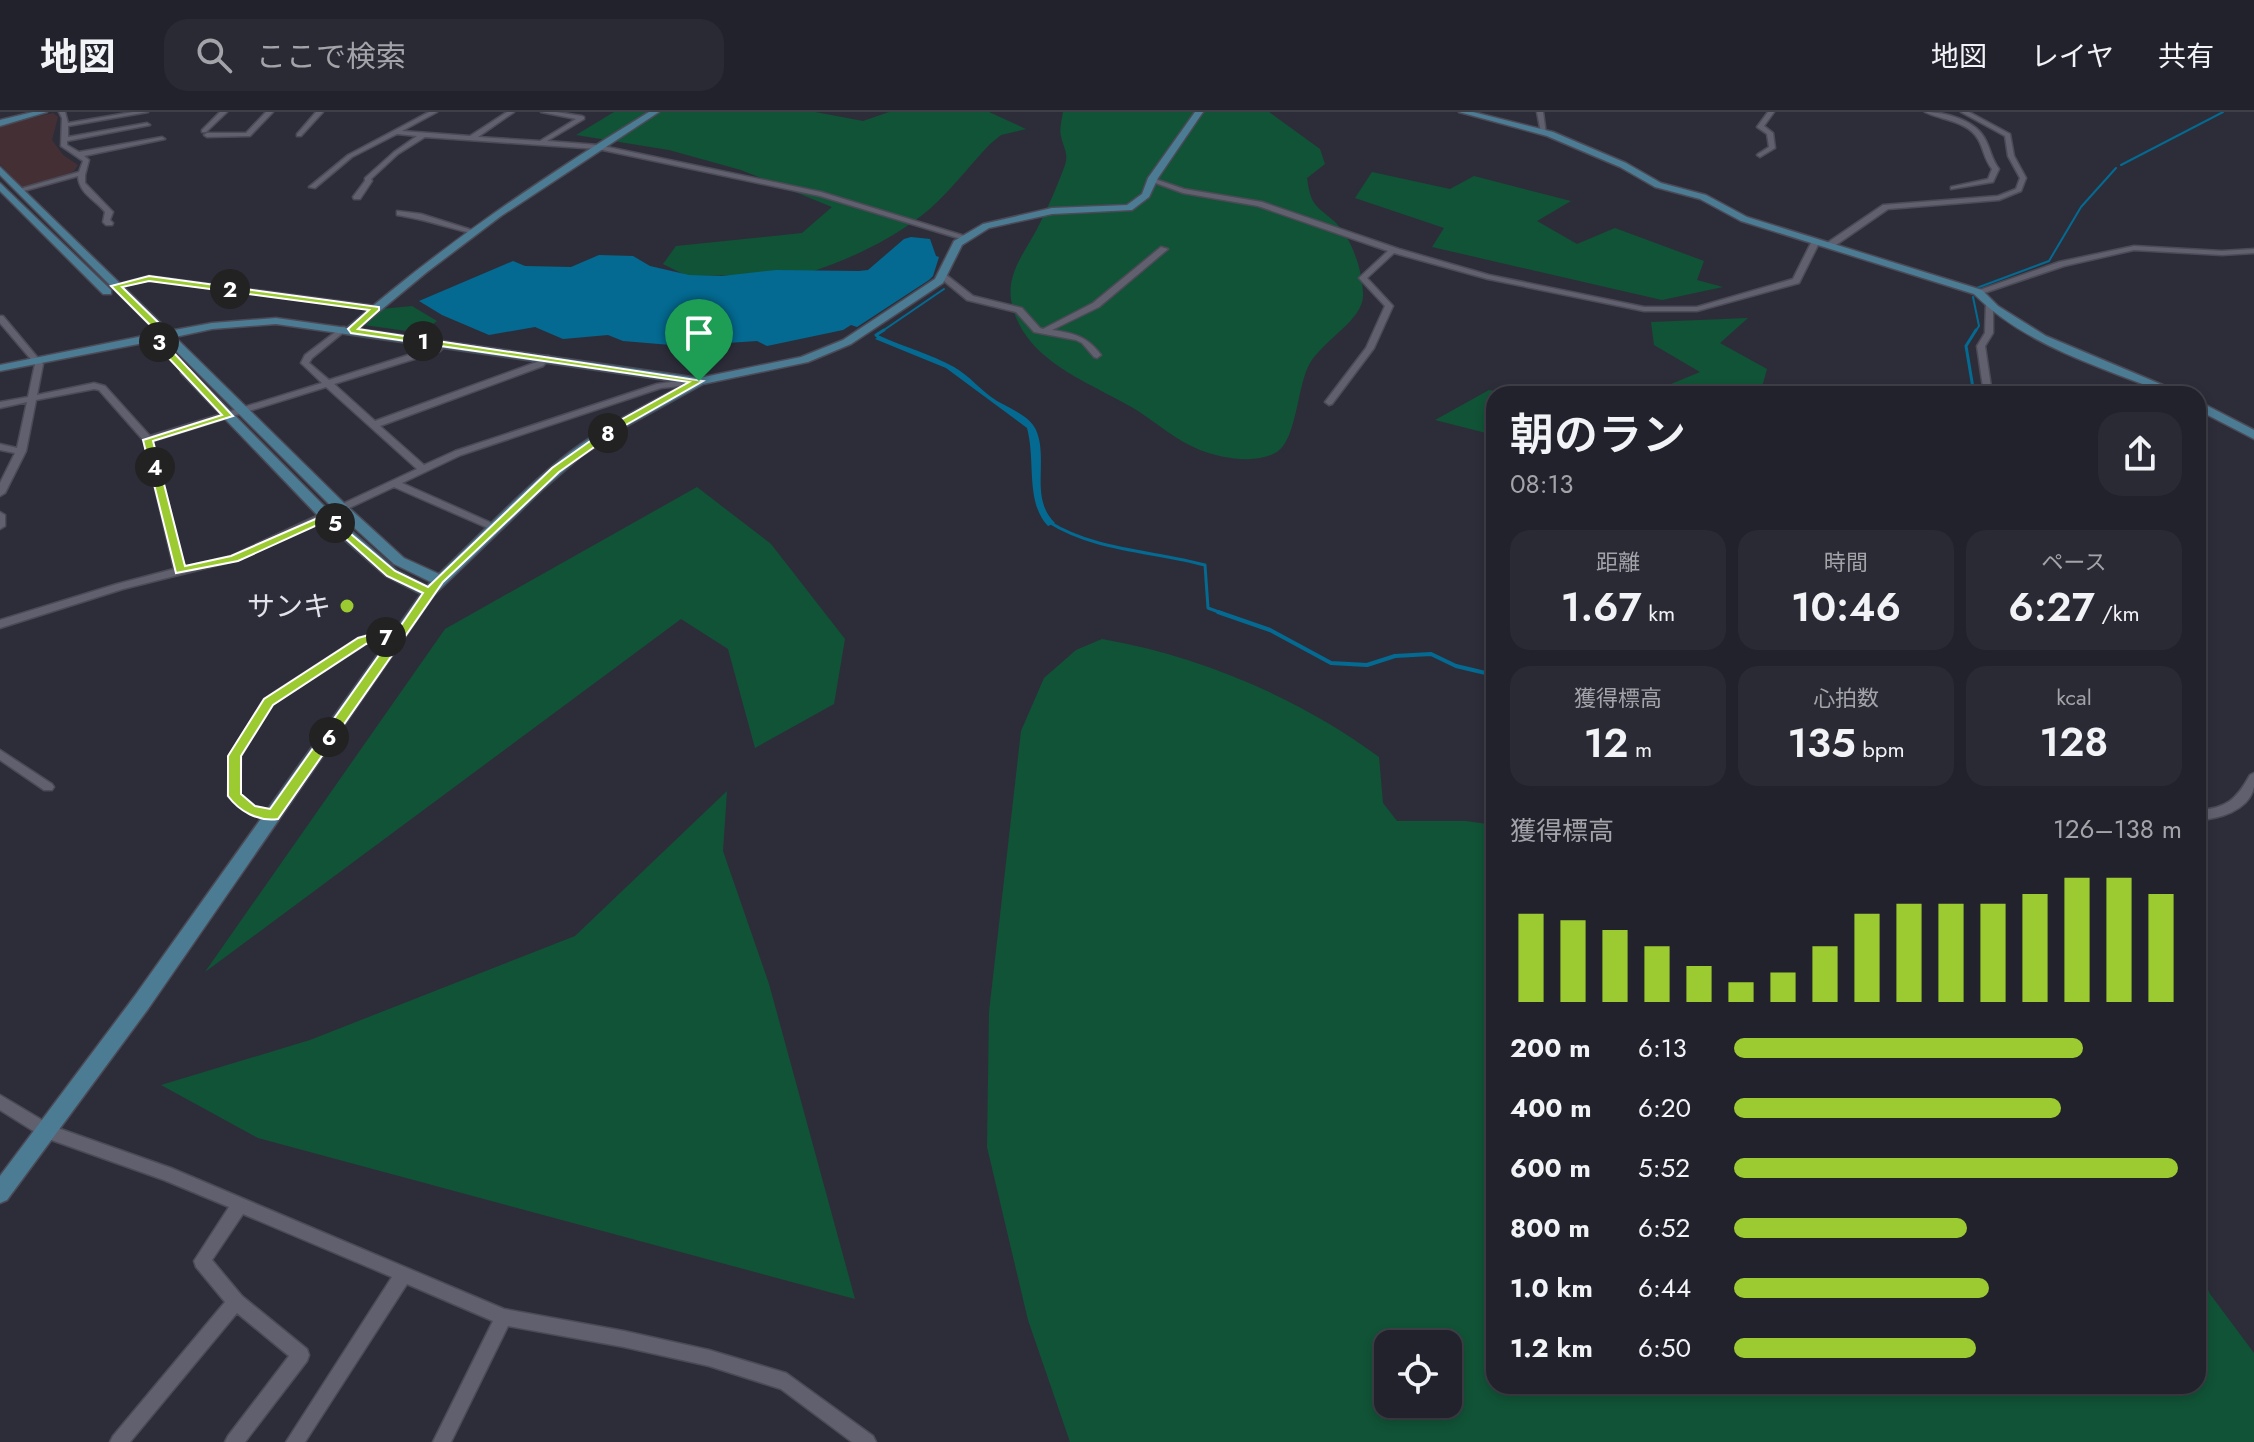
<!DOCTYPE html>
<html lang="ja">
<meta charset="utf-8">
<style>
:root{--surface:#22222c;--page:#2a2a34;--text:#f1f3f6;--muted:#a2a4a9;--line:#3f3f48;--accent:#9cca31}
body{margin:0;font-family:Jost,"Noto Sans JP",sans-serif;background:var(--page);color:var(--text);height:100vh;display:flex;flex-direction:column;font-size:30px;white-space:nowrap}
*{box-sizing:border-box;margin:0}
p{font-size:26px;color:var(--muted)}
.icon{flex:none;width:44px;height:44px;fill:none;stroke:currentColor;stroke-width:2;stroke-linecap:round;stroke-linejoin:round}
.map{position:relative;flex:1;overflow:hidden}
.panel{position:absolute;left:1486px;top:274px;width:720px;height:1008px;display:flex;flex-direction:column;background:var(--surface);border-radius:24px;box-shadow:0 4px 12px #0003,0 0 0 2px var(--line)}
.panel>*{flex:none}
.controls{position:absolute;left:1374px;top:1218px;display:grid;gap:16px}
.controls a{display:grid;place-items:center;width:88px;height:88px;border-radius:16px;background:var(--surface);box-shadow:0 4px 12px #0003,0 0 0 2px var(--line);font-size:40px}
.pin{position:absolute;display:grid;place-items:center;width:68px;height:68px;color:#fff;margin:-82px -34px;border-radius:50% 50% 50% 0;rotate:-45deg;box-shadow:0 0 8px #0007}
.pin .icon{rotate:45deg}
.km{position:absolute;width:40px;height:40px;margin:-20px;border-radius:50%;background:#222;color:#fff;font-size:22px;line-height:40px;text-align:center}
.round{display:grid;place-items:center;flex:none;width:84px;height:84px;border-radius:24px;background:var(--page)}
.overview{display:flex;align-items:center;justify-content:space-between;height:136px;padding:0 24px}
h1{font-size:44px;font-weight:600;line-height:60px}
.figures{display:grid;grid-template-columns:repeat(3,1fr);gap:12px;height:136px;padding:8px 24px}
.figures div{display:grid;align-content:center;border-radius:20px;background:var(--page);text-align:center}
.figures b{font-size:40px;font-weight:600}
.figures small{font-size:22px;font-weight:400}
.figures p{font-size:22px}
.chart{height:224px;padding:16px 24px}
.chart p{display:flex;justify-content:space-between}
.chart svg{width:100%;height:144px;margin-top:8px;stroke:var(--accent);stroke-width:6}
ul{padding:0 24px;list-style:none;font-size:26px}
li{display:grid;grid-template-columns:128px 96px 1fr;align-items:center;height:60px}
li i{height:20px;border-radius:10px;background:var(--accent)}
header{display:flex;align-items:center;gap:48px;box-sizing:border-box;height:112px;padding:0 40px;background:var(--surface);border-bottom:2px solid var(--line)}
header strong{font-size:38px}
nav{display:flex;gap:44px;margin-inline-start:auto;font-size:28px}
.search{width:560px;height:72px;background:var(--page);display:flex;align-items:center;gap:20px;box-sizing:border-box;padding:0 28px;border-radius:24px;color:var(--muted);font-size:30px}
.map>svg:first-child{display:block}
.commercial{fill:#443034}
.green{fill:#115336;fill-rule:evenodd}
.water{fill:#046a91}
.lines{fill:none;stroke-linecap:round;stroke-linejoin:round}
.stream-far2{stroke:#046a91;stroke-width:2}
.stream-far1{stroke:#046a91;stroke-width:3}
.stream{stroke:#046a91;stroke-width:4}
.street-casing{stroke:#4b4a56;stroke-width:3}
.secondary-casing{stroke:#4b4a56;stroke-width:3}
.street{fill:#60606f;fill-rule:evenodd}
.secondary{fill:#4c7b94;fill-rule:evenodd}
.route{fill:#9cca31;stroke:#fff;stroke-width:2;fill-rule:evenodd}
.poi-dot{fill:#9cca31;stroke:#2d2d3a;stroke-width:3}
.labels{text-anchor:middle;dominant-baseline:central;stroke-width:8;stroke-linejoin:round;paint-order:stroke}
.poi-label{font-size:28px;fill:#e2e2eb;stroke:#2d2d3a;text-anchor:end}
</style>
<header>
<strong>地図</strong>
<div class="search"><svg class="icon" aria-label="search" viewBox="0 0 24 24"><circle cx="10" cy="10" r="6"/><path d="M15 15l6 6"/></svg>ここで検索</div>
<nav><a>地図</a><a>レイヤ</a><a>共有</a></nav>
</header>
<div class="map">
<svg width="2254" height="1330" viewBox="0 0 2254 1330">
<rect width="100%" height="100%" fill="#2d2d3a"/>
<path class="commercial" d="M53 1 58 5 52 28 63 43 78 53 74 59 58 66 23 76 0 52V14Z"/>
<path class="green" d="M614 0H815L863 9 889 0H989L1026 17 1001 23 990 32C968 55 946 85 921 104 887 130 844 150 804 162L687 164 663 152 676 134 802 121 832 95 741 58 669 38 576 23Z
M1063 0H1269L1320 37 1325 52 1307 66C1311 93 1314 92 1334 109 1352 126 1362 157 1363 181 1365 207 1325 226 1310 251 1297 273 1297 327 1277 340 1256 353 1221 346 1200 338 1176 328 1159 313 1138 299 1104 278 1057 261 1031 230 1021 218 1013 203 1011 187 1007 157 1030 134 1041 109 1050 91 1058 72 1065 53 1069 41 1063 35 1061 24 1059 18 1062 7 1063 0Z
M1372 60 1450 77 1474 64 1571 89 1537 109 1577 132 1615 116 1704 149 1697 168 1723 175 1662 188 1432 135 1444 116 1355 86Z
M412 194 437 209 421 221 364 213 381 197Z
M1748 206 1720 231 1767 257 1760 282H1647L1700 260 1654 233 1651 210Z
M1489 278 1514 282H1494V323L1435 308Z
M697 375 771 432 845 527 834 592 755 636 728 537 681 507 205 860 445 517Z
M1102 527C1200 544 1299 586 1379 645L1383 691 1397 709H1466L1494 713V1274H2198V1156L2210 1182 2254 1241V1330H1070L1028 1208 987 1035 989 900 1021 619 1044 566 1076 538ZM1388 1232H1448V1292H1388Z
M727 679 723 739 769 872 855 1187 258 1026 161 973 310 928 575 824Z"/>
<path class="water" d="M911 125 930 127 936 144 939 145 933 164 929 168 857 215 851 213 843 218 767 234 757 229 683 234 623 229 608 223 563 227 535 215 489 223 442 203 419 189 513 149 525 154 571 155 599 143 633 144 650 154 689 163 722 164 776 158 859 159 868 158 904 127Z
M880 224C904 235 931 242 954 255 970 264 981 279 997 289 1009 296 1030 304 1036 318 1049 348 1029 386 1055 411L1048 414C1025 390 1036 349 1027 316L946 256 875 227Z"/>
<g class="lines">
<path class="stream-far2" d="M2121 53 2223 0
M1974 177 2049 149 2081 95 2116 56
M1973 185 1979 214 1975 220
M881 220 944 177"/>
<path class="stream-far1" d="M881 227 876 223 884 218
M1974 282 1966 234 1976 218
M1049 410C1095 439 1154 439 1205 453L1208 496 1224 502"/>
<path class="stream" d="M1218 500 1270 518 1331 551 1367 553 1395 544 1431 542 1456 554 1494 563"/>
<g class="street-casing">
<path id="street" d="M59 0H65L68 11 133 0H148L68 14V25L147 11 150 13 67 29V33L79 40 162 25 165 27 84 44 89 48 85 63V71L113 100 110 108 113 111 112 113H106L103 110 105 100C96 88 79 82 78 64L20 80 16 78 79 60 83 49 61 34 62 6Z
M220 0H227L206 20H202V18Z
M266 0H273L250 24 207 25 204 23 207 21H246Z
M316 0H323L301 24H297V22Z
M429 0H437L402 19 470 24 507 0H514L478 25 540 29 576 7 541 0H556L582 4 584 5V7L547 29 598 33 821 80 968 125 961 127 820 84 598 37 425 25 398 42 371 67 372 69 360 87H354L353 85 365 69V66L394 40 417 24 397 22 352 45 315 76 309 75 348 43Z
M1537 0H1543L1546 22 1541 21Z
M1768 0H1774L1764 14 1773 21 1775 36 1760 45 1757 43 1758 42 1769 35 1767 22 1757 15Z
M1925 0C1945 0 1977 8 1986 29 1991 39 1992 48 1999 57L1993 70 1951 77V75L1988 67 1992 57C1984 47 1984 37 1978 27 1968 9 1941 8 1925 0Z
M1961 0H1969L2010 22 2014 44 2026 66 2021 79 1999 88 1888 97 1833 135H1827V131L1883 93 1998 84 2016 77 2020 66 2008 44 2005 24Z
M1152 66 1184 77 1262 90 1399 137 1489 163 1644 195H1697L1793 167 1813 127 1820 129 1799 171 1697 199H1644L1488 167 1394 141 1367 166 1393 194 1374 236 1332 292 1329 293 1325 290 1366 236 1385 194 1359 166 1388 139 1258 94 1183 81 1150 69V67Z
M397 99 421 102 475 119 471 121C446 115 423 107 397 103Z
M2134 134 2222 139 2254 137V141L2222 143 2134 138 2064 154 1981 182 1974 180 2059 150Z
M1161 135 1168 137 1099 195 1052 218C1074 221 1088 225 1101 243L1097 246 1094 245 1082 231 1076 228 1034 220 1016 200 967 188 938 164 945 162 973 184 1022 196 1040 216 1043 217 1093 191Z
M149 164 376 194 380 196 376 198 149 168 116 176 112 174Z
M1986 191 1993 193V221L1985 234 1992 282H1984L1977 234 1985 221Z
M0 204H3L43 252 37 283 94 271 105 274 150 324 322 271 301 251 305 243 342 215H345V219L312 246 309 251 329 268 434 235 440 230 447 232 440 239 334 272 375 309 537 250 543 244H549L550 246 543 254 380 314 424 353 455 339 657 272 699 266 703 269 699 272 661 276 461 343 402 371 496 413V417H490L394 375 238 448 123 477 0 516V508L117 472 174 457 144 329 99 278 94 277 36 288 26 339 5 381 0 384V371L15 341 0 338V332L17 336 27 290 0 296V290L28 285 35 252 0 211ZM326 275 417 357 231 444 184 455 153 329Z
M0 400 5 403V414L0 417Z
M376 521 398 522 403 526C396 532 377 528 366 532L272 593 241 644 240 682 255 694 277 700 279 703 277 706C258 709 240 699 228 684L229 644 264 587 358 526Z
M0 638 52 672 54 675 52 678H44L0 648Z
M2254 661C2254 666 2254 671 2254 675 2249 699 2218 707 2198 708V698C2226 697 2237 687 2250 663Z
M0 983 52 1014 171 1056 504 1197 624 1219 709 1238 786 1261 873 1324 876 1330H852L781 1277 709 1254 624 1235 508 1214 451 1330H433L493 1209 407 1172 305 1330H286L392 1165 243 1102 212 1148 242 1184 307 1237 309 1243 307 1249 245 1330H225L228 1324 289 1244 237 1201 130 1330H110L113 1324 225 1190 196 1155 194 1149 229 1095 164 1068 43 1025 0 998Z"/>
</g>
<g class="secondary-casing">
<path id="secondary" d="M33 0H47L0 14V8Z
M649 0H659L501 104 427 160 358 217 699 266 801 245 843 228 935 167 954 129 983 112 1052 96 1127 93 1142 82 1148 66 1195 0H1203L1158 66 1149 85 1132 98 1052 102 989 116 962 133 943 171 851 232 808 250 703 272 625 315 580 345 543 377 434 483 148 897 7 1088 0 1091V1064L134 885 421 482 386 464 322 408 181 261V257H189L332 402 396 458 427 474 431 470 394 452 337 400 164 227 0 259V253L158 221 0 63V55L169 219 212 211 276 206 347 216C441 134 543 65 649 0ZM276 212 687 271C648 292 606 313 570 340 523 377 482 421 439 462L404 446 347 394 175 225 212 217Z
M1459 0H1473L1553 20 1626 51 1661 71 1706 83 1747 105 1982 178 1998 194 2046 224 2184 282H2168C2101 255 2026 234 1974 182L1741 109 1700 87 1655 75 1620 55 1547 24Z
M0 71 111 178V182H103L0 79Z
M2198 289 2254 318V327L2198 298Z"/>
</g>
<use href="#street" class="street"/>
<use href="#secondary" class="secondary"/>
</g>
<path class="route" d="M149 164 379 195V198L358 217 703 269 624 314 559 360 443 470 278 707C258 710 239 699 228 684V644L264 587 358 526 376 521 395 522 423 481 387 464 326 409 238 449 176 461 143 328 222 303 149 225 158 221 111 174ZM149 169 369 198 348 217 351 221 689 270 617 310 552 356 428 475 395 459 327 402 231 444 185 454 153 329 233 304 160 226 168 224V220L122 175ZM376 529H389L270 697 255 694 241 682V644L273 593 366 532Z"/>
<circle class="poi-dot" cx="347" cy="494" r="8"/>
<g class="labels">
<g class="poi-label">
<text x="331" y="494">サンキ</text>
</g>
</g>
</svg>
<div class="controls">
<a><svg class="icon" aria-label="locate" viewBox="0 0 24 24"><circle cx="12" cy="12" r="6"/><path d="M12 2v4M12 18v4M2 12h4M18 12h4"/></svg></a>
</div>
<div class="pin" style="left:699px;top:269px;background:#1e9e55"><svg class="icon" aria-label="arrive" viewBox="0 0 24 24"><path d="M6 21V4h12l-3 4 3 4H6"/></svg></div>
<b class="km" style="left:423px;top:229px">1</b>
<b class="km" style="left:230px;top:177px">2</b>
<b class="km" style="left:159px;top:230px">3</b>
<b class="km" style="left:155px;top:355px">4</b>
<b class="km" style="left:335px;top:411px">5</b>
<b class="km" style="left:329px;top:625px">6</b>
<b class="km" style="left:386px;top:525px">7</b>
<b class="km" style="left:608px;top:321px">8</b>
<section class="panel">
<div class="overview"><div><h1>朝のラン</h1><p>08:13</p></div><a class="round"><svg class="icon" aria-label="share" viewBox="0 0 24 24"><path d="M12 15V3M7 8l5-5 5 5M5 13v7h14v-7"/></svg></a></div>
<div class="figures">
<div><p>距離</p><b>1.67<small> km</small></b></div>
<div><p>時間</p><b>10:46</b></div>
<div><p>ペース</p><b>6:27<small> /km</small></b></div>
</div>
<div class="figures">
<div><p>獲得標高</p><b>12<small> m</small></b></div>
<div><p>心拍数</p><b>135<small> bpm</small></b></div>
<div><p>kcal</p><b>128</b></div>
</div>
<div class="chart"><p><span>獲得標高</span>126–138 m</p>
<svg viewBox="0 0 160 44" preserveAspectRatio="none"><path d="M5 44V17M15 44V19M25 44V22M35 44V27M45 44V33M55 44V38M65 44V35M75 44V27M85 44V17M95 44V14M105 44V14M115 44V14M125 44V11M135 44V6M145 44V6M155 44V11"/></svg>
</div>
<ul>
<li><b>200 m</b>6:13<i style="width:78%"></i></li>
<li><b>400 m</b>6:20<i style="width:73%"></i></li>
<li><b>600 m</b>5:52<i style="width:99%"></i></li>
<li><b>800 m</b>6:52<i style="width:52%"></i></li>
<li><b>1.0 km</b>6:44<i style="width:57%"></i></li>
<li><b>1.2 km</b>6:50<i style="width:54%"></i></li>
</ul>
</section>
</div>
